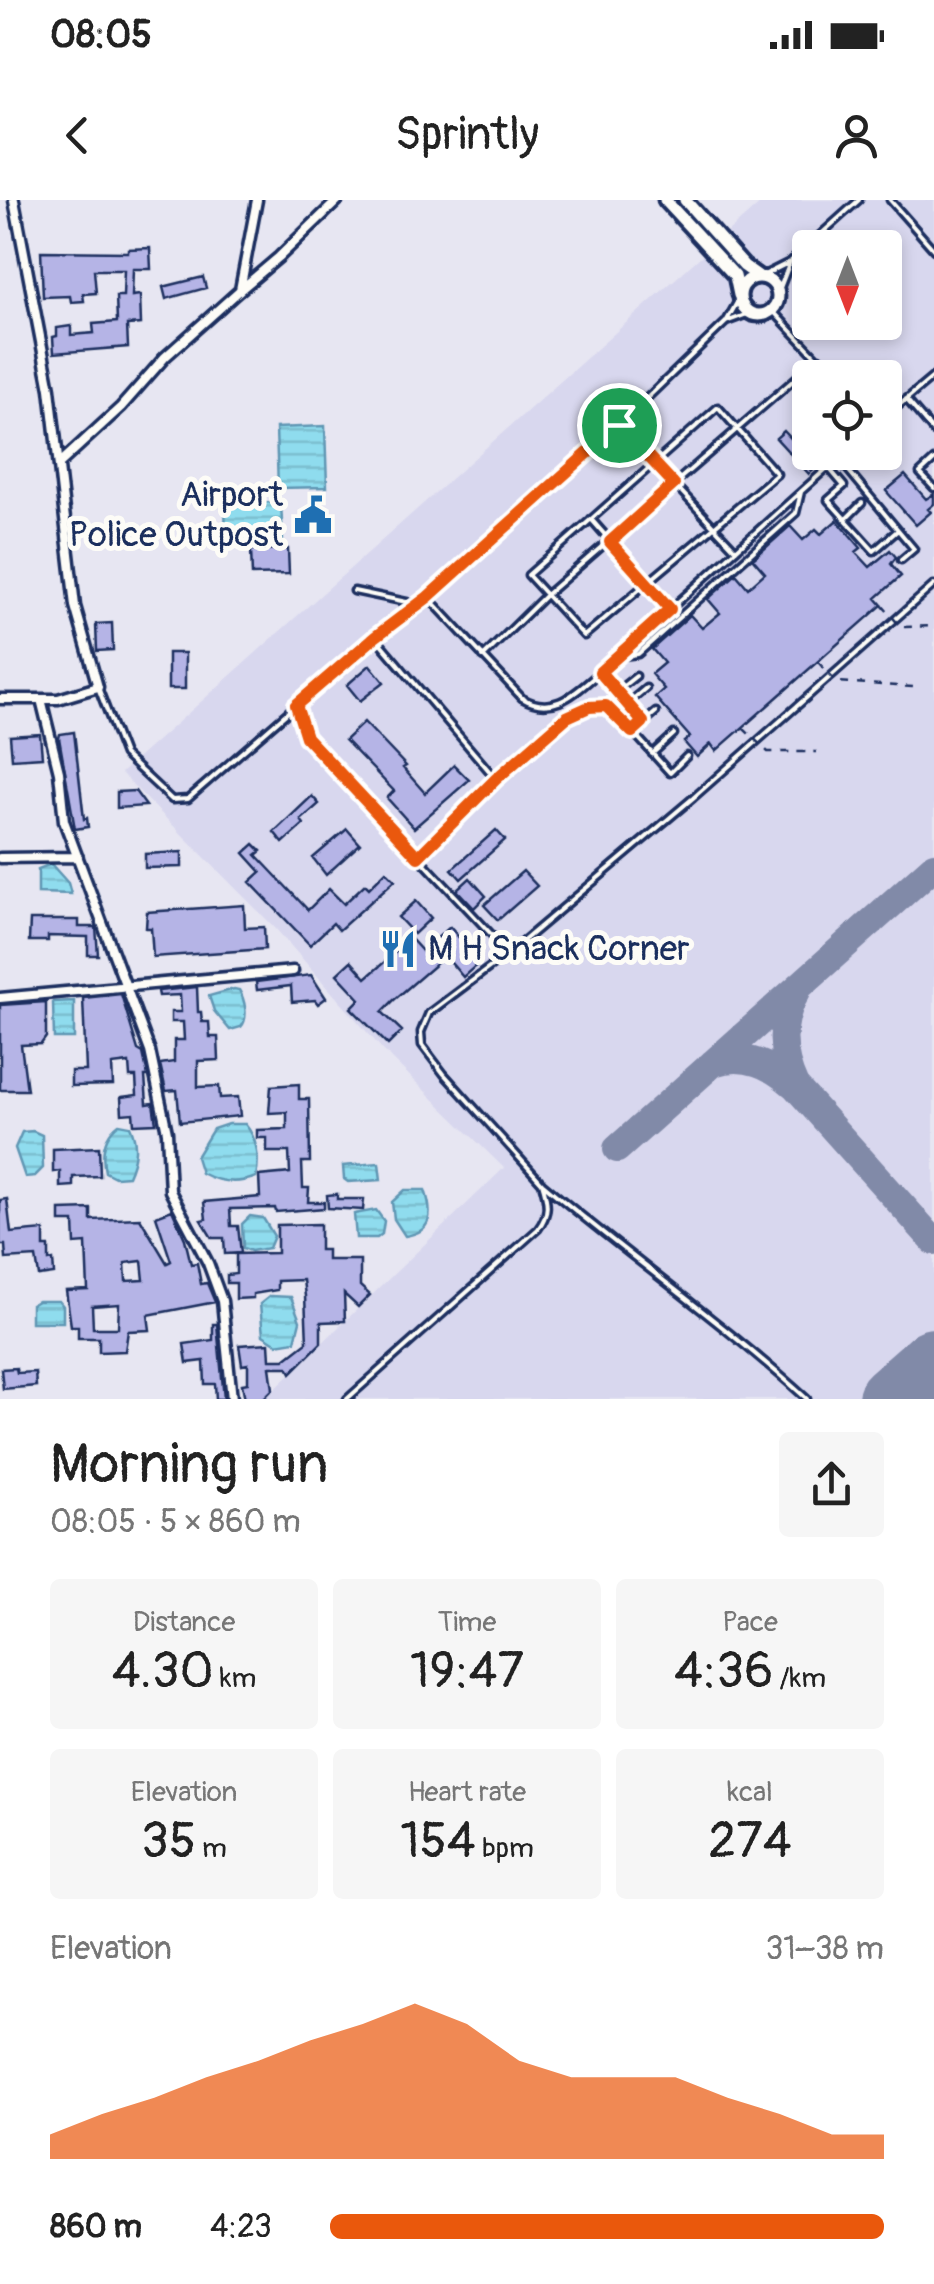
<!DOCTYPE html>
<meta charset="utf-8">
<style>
:root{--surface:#fff;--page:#f6f6f6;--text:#222;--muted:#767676;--accent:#ea580c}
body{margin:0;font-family:Pangolin,sans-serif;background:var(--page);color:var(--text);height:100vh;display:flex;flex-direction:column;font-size:38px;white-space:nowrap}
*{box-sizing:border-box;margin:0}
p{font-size:32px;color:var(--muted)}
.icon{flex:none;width:55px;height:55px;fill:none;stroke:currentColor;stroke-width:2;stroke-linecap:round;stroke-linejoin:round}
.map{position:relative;height:1199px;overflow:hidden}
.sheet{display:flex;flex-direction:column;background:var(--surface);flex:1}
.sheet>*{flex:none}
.needle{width:65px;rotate:180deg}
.fabs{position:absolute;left:792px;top:30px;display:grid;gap:20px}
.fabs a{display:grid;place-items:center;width:110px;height:110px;border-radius:10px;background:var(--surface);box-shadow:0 5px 15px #0003;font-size:50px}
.pin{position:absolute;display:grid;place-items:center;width:85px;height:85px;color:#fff;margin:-42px;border:5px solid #fff;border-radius:50%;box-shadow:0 2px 10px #0007}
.round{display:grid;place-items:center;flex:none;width:105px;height:105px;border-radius:10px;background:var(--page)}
.summary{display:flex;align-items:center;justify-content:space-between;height:170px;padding:0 50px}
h1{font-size:55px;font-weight:600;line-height:75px}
.figures{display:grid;grid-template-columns:repeat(3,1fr);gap:15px;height:170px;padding:10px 50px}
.figures div{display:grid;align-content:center;border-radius:10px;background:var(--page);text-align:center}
.figures b{font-size:50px;font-weight:600}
.figures small{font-size:28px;font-weight:400}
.figures p{font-size:28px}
.chart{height:280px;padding:20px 50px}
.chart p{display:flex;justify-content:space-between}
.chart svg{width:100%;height:180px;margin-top:10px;fill:var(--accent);opacity:.7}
ul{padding:0 50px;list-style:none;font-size:32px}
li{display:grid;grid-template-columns:160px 120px 1fr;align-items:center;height:75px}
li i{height:25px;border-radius:12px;background:var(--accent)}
.status{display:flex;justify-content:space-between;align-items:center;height:70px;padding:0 50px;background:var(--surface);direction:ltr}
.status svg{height:28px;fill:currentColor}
header{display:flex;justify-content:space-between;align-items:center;height:130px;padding:0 50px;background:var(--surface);font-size:45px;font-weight:600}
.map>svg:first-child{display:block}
.built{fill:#d8d7ee;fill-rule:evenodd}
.water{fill:url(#water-rules);stroke:#6197b4;stroke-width:2.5}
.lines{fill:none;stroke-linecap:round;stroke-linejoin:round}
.taxiway{stroke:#818aa8;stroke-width:28}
.runway{stroke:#818aa8;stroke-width:70}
.building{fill:#b5b4e6;stroke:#1b2f5e;stroke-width:2.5;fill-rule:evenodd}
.lane-casing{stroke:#1b2f5e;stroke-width:11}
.street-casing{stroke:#1b2f5e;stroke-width:15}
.secondary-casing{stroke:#1b2f5e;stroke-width:19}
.lane{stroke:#fdfcf7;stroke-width:4}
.street{stroke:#fdfcf7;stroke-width:8}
.secondary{stroke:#fdfcf7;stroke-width:11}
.path-bridge{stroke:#1b2f5e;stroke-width:2.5;stroke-dasharray:8 8;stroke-linecap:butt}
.route-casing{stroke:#fff;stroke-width:20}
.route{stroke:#ea580c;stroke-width:12}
.labels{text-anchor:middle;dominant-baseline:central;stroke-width:10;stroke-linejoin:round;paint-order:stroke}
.poi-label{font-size:35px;fill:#1b2f5e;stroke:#fdfcf7;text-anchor:end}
</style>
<div class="status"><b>08:05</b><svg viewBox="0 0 49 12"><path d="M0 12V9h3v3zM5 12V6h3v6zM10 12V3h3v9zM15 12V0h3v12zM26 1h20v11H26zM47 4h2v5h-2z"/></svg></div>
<header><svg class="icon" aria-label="back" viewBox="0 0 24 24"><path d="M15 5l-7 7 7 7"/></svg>Sprintly<svg class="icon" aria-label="person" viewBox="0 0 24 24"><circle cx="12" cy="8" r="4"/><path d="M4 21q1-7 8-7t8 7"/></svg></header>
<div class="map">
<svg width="934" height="1199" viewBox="0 0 934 1199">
<defs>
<pattern id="water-rules" width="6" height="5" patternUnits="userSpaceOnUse" patternTransform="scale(2.5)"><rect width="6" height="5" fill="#8fdcee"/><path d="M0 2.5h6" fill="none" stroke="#7bbdce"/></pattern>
</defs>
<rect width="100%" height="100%" fill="#e7e6f2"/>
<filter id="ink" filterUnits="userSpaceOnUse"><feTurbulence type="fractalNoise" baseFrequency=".01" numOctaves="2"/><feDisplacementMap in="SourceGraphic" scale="20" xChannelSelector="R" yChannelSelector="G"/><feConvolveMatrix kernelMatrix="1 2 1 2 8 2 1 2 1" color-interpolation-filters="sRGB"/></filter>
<g filter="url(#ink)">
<path class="built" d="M764 0H934V1199H264L504 968 383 850 276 729 121 573ZM810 48H885V122H810ZM810 178H885V252H810Z"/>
<path class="water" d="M325 226 327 287 278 288 276 228Z
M281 302 283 342 226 343 225 303Z
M51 664 68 683 71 694 38 693V669Z
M234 789 239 790C245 800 249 818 241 827L230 830 214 811 209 796Z
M74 801V838H54L53 802Z
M119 924 130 926C138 943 136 958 128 976L115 977 105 972C101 953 103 936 119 924Z
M228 924H245C257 938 260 958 256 977 237 985 218 982 201 973L196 957 213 929Z
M33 931 42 935 43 968 35 976 25 977 15 948 22 932Z
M379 963 381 980 348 982 344 979 343 966Z
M405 990H425C433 1013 433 1032 405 1036L394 1019 392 1002Z
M376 1010 384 1021 382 1034 377 1038H356L354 1014Z
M250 1016 263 1018 274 1036 269 1048 251 1051 243 1048 242 1024Z
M270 1096 291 1097 300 1121 295 1141 277 1144 263 1135 260 1104Z
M38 1101H59L63 1106V1122H31V1105Z"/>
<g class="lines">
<path class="taxiway" d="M797 791C779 821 780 854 795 886L934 1041
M713 863C746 852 771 865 795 886
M617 949 934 666"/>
<path class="runway" d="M893 1199 934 1163"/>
</g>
<path class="building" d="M150 48 151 69H133L132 96 140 95 141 124 127 125 128 147 54 153 53 137 57 136V128L71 126V135L94 133 93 124 117 122 116 96H123L124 70H94L96 93 83 94 84 101 71 102 70 96 43 97 41 51 128 52V49Z
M203 77 206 88 166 99 163 87Z
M784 231 801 249 810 240V252H816L823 261 809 274 776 238Z
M905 275 926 299 934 294V304L928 309 931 312 916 325 886 291Z
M837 320 861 348 856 352 870 367 890 350 896 357 891 364 901 376 876 398 882 405 716 551 711 544 697 557 684 542 690 537 655 497 664 489 651 474 664 463 652 449 690 415 702 428 720 413 708 399 736 374 748 388 765 373 753 359 790 326 803 340 816 329 821 334Z
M288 349 289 374 252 375 251 350Z
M112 423 113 450 97 451 96 424Z
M168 453H185V489H168Z
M370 465 384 482 360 501 347 485Z
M364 522 406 566 403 568 425 593 454 565 469 580 414 628 387 598 394 591 345 540Z
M74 532 84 619 87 618 88 627 75 629 59 538 60 534Z
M40 534 42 557 12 559 10 536Z
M135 591 146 606 117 608V592Z
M312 596 319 604 301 620 304 624 283 643 274 632Z
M347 629 360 644 326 675 313 658Z
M496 630 505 640 461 679 452 669Z
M254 644 261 651 256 655 308 710 329 689 344 704 365 684 369 688 386 671 395 680 339 730 333 723 310 745 250 682 261 672 244 653Z
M182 652V667L145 668V654Z
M523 671 537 686 498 720 484 705Z
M470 678 486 696 474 708 457 690Z
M416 701 431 718 414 734 398 717Z
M244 705 245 728 264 727 265 749 153 757 151 728H146L147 712Z
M30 720H79V727H96L98 755H88V737L48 736V741H29Z
M450 727 480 762 463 777 445 756 394 800 382 812 402 831 388 845 351 808 360 799 337 774 351 761 366 778 411 739 422 751Z
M311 775 326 798 318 804 315 800 292 802 291 786 257 790 256 782Z
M197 787 198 812H201L202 822H209L210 837H218L219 860 198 861V887L219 886 220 898 238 897 240 916 180 922 177 890 166 891 160 864 174 862V840H184L183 822H171V812H181L180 795 159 796 158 791Z
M121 794 138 850 143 853 148 876H145L147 904 153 903 156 923 134 924 133 913 122 914 121 897 137 895 136 877H130L129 863 112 865 113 885 71 886V871H86L83 798Z
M46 802V837L41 844 21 845 27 890H0V805Z
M299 884V899H309L310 962H302L303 988H309L308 1002H324V1008L276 1012 275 1008 230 1009 231 1026H238L241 1053 225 1054 224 1038H212L201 1020 206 1019 204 1002 260 997 259 976 290 973 289 952H267V938H257V930L287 929V912L269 913 271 886Z
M99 947 100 976 73 977V986L60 987V971L53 972V949Z
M337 994V999H364L363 1010 328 1008 327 995Z
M7 999 11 1033 44 1030V1047H49V1061L53 1060 54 1074 39 1076 36 1057 6 1059 5 1045H0V1000Z
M91 1009V1020L140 1018 167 1063 171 1061 156 1016 172 1010 185 1039 191 1064 197 1063 201 1084 207 1083 215 1102 148 1115 150 1130 128 1131 125 1151 99 1152V1138H78V1126H71L66 1091 88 1090 86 1043 75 1044 74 1022H60V1010ZM142 1061 144 1080 126 1081 125 1063ZM119 1104 118 1128H93L92 1106Z
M320 1024V1050H327V1060H360V1086L370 1095 358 1107 344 1094 345 1121 321 1122V1143L291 1173 288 1167H270L273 1189 263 1199H245L242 1184 248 1183V1164L242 1165 239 1145 269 1143 270 1159H285L307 1142 305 1096 303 1080 277 1081V1090L253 1094V1098L236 1099V1083H227V1075L236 1074V1054L277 1053V1025Z
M213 1124H217L224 1199H216L215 1184H205L204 1161 187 1163 184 1144 213 1140Z
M16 1168 17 1173 35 1172 36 1186 3 1189 1 1169Z"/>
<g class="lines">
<g class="lane-casing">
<path id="lane" d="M890 0 934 50
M790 62 859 0
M762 76 790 62 778 93
M739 99 726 122 750 113
M772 110 836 178
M820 122 831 125 835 122
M906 199 934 232
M718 207 777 274 584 436 528 375Z
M885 217 934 176
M620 226 736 350
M838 258 914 349 901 360
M934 260 920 273 934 288
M828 267 844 286 828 300 874 351 898 330
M591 319 670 409
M846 319 862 303
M354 391 416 404
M428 397 522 498C554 517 576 492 600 472L845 252
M376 438 496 579
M622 456 638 454 796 313 801 292
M483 457 546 395 819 158
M600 472 643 523 632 532
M99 490 124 555 172 600 188 599 296 505
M617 491 636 476
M627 504 646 488
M643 523 656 512
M652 554 674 534
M418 657 496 579 578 510 600 506 615 512 670 573 687 556
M508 752 306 537 296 505 375 437 428 397 619 225 726 122
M543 984C630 1057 723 1123 807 1199
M347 1199 538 1029C550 1013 548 1002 542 983L444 874 422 845 421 832 429 813 509 753 693 598 934 385"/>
</g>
<g class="street-casing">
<path id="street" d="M240 90 279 57 338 0
M59 264 121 207 165 157 240 90 257 0
M0 499H58L98 487 75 406 50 189 14 0
M41 499 59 572 64 621 150 851 167 932 170 991 208 1063 222 1101 232 1199
M0 658 78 657
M0 798 293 771"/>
</g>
<g class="secondary-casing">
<path id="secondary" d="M665 0 735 76 739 95
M685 0 744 66 758 76
M740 96a19 19 0 1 1 38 0a19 19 0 1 1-38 0Z"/>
</g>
<use href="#lane" class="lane"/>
<use href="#street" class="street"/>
<use href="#secondary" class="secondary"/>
<path class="path-bridge" d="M882 405 901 427 934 426
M818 462 836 482 914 487
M743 528 768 552H817"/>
</g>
</g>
<g class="lines" filter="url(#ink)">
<g class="route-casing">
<path id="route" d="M619 225 674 284 610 342 670 409 600 472 643 522 632 532 606 506 589 507 567 517 496 579 418 657 306 537 296 505 375 437 428 397Z"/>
</g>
<use href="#route" class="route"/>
</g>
<defs>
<g id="civic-bare" transform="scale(3)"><path d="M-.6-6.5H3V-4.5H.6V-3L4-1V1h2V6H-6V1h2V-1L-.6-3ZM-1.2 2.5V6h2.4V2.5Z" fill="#1f6fb2" stroke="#fdfcf7" stroke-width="2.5" paint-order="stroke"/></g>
<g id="restaurant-bare" transform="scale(3)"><path d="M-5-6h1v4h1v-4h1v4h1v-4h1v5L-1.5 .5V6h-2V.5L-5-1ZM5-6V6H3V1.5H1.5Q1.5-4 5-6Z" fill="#1f6fb2" stroke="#fdfcf7" stroke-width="2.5" paint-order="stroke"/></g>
</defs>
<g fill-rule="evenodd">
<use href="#civic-bare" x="313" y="315"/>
<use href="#restaurant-bare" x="398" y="749"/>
</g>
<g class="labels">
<g class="poi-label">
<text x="283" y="295">Airport<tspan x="283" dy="40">Police Outpost</tspan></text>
<text x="428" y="749" text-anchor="start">M H Snack Corner</text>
</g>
</g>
</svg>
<div class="fabs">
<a><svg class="needle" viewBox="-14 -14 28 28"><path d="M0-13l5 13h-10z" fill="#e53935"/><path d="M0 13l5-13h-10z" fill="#767676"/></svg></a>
<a><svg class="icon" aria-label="locate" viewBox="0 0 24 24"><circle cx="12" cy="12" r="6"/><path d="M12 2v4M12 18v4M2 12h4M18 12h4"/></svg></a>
</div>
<div class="pin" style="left:619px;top:225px;background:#1e9e55"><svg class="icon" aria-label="arrive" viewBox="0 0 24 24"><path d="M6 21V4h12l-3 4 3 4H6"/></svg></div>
</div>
<section class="sheet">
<div class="summary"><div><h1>Morning run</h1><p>08:05 · 5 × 860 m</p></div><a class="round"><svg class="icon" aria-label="share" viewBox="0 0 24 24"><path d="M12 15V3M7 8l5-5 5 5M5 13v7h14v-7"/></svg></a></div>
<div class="figures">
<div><p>Distance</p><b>4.30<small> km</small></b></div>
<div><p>Time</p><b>19:47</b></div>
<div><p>Pace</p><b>4:36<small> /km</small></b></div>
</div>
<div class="figures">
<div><p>Elevation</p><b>35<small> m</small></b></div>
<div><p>Heart rate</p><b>154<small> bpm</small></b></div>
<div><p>kcal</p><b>274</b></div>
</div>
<div class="chart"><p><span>Elevation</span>31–38 m</p>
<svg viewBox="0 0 160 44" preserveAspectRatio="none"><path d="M0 44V38L10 33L20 29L30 24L40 20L50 15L60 11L70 6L80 11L90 20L100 24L110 24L120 24L130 29L140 33L150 38L160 38V44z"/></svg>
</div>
<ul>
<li><b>860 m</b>4:23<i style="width:100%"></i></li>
</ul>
</section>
